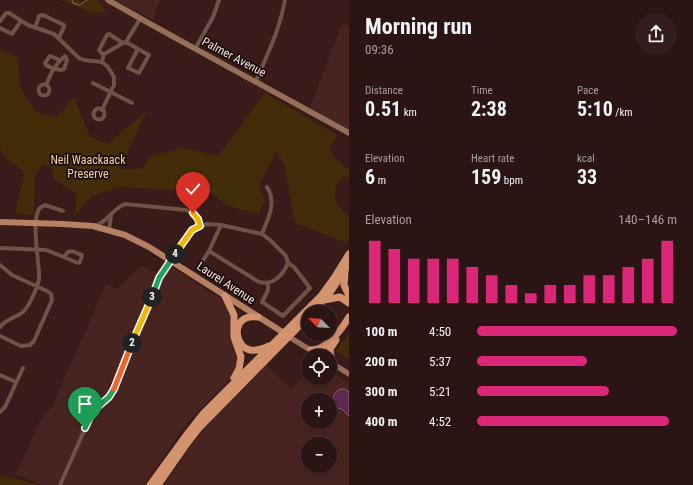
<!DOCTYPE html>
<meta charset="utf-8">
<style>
:root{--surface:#2b1514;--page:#331e1d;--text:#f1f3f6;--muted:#a69fa0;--line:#473434;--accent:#db2777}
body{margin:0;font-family:"Roboto Condensed",sans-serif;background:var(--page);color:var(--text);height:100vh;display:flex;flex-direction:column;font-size:15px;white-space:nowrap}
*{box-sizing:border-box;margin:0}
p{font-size:13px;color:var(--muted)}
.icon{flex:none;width:22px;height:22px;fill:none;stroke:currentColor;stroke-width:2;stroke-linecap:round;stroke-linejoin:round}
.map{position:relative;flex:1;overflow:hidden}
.panel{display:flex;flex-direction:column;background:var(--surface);width:344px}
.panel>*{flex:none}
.needle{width:26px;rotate:294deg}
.buttons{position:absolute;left:301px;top:305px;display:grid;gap:8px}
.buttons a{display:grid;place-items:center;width:36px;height:36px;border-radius:50%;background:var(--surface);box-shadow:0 2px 6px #0003,0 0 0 1px var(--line);font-size:20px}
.pin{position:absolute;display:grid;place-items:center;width:34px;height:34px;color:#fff;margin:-41px -17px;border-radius:50% 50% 50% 0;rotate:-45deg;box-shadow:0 0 4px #0007}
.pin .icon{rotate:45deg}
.km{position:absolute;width:20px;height:20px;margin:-10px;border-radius:50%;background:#222;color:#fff;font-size:11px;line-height:20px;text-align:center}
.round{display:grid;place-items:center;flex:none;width:42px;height:42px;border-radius:21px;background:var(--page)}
.headline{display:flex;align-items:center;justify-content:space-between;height:68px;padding:0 16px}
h1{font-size:22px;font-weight:700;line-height:30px}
.metrics{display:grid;grid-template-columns:repeat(3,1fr);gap:6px;height:68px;padding:4px 16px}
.metrics div{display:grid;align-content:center}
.metrics b{font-size:20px;font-weight:700}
.metrics small{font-size:11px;font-weight:400}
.metrics p{font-size:11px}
.chart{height:112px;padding:8px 16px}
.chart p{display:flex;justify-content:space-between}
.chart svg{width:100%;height:72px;margin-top:4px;stroke:var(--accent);stroke-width:6}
ul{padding:0 16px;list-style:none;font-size:13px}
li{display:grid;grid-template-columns:64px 48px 1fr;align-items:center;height:30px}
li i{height:10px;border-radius:5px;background:var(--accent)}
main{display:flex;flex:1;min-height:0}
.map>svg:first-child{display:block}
.built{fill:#482420;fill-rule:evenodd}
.green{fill:#422c0a}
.water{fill:#5d284e;stroke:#8a5f79}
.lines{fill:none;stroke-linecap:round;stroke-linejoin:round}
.stream{stroke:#8a5f79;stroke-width:1}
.street{stroke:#6e5446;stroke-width:4}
.secondary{stroke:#976e57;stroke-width:5.5}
.primary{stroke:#b68163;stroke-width:6}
.highway{stroke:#d3936f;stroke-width:7}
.split-1-casing{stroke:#fff;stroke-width:8}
.split-2-casing{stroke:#fff;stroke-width:8}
.split-3-casing{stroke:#fff;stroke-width:8}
.split-4-casing{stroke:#fff;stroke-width:8}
.split-5-casing{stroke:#fff;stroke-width:8}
.split-1{stroke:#22a559;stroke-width:5}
.split-2{stroke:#f0652b;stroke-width:5}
.split-3{stroke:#f5b400;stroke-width:5}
.split-4{stroke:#22a559;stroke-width:5}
.split-5{stroke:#f5b400;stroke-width:5}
.labels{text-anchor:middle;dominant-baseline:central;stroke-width:3.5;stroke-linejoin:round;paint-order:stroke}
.street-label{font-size:12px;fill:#f4e0dd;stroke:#180b09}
.park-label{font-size:12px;fill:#f7d3a3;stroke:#180b09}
</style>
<main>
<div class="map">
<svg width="349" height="485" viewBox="0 0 349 485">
<rect width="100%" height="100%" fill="#391c1a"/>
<path class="built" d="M114 0H160L153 20Z
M342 24 349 26V130L310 108Z
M163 261 223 301 230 310 239 357 235 375 194 415 182 430 144 485H42L16 474 39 423 53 405 106 284 118 289 141 266 156 272Z
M266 365 291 389 308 372V378H330V371L349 383V485H164L193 443 212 420ZM308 400H330V422H308ZM308 444H330V466H308Z"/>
<path class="green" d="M60 0H78L83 2 84 0H98L107 12 92 13Z
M0 49 18 58 20 87 36 112 57 117 74 97 90 137 108 144 147 111 119 170 143 168 150 157 181 147 218 156 265 93 337 135 329 150 344 167 349 169V178L343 176 336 186 335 202 349 217V239L346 244 344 242 295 223 284 164 276 152 259 186 265 200 258 214 228 206 210 192 119 187 91 196 75 216 77 195 54 179 52 168 43 164 35 176 34 215 15 214 25 172 5 158 0 148Z
M349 334V357L347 358 335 351Z
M0 475 41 485H0Z"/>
<path class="water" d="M344 389 349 392V416L342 409 334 407 332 404C333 396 335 389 344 389Z"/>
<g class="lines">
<path class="stream" d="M72 0 73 3 80 5 87 0"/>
<path class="street" d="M0 21 6 13H9L28 25 54 34 79 58 84 60 102 62 108 67 114 77V85L102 110
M0 28 12 34 21 21
M35 28 39 16 43 15 64 25V27L59 37
M126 42 138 49
M138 49 149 55 139 73 128 68Z
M195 49 213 17 219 0
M104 54 101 53 99 50 107 35 109 34 123 43
M102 62 104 54 123 43 126 42 140 19
M256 81C267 55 280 29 285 0
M93 83 132 103
M38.5 90a5.5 5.5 0 1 1 11 0a5.5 5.5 0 1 1-11 0Z
M46 85C51 73 55 64 65 56L67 60 64 69 60 70C55 69 51 68 46 65L45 63 50 56 60 60
M93.5 114a5.5 5.5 0 1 1 11 0a5.5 5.5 0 1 1-11 0Z
M95 226C108 222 112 209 125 204L186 210C194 214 198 217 200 225
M109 230 111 216
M262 234C268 219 277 203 267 187
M0 248 46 250 64 257
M72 251 82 255 80 262 78 263 64 257 68 252Z
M202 262 209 251 221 225
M0 265 12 275 47 291 51 294 52 300 34 341 30 345 21 346 0 336
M268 283V290L262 302 283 316 310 288 294 267 288 263
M0 327C6 319 15 318 23 312 29 307 38 286 39 279 40 265 30 218 40 208 41 207 44 206 45 205L63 211
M0 375 16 382
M0 412 5 407 23 368
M60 485 92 413 109 397 112 392 159 278 192 230 207 224 221 225 262 234 270 240 286 256 288 263C283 275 273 286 259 282L209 251"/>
<path class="secondary" d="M108 0 152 25 349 133
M286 335 320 356
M330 362 349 374"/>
<path class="primary" d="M0 222 63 224 93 226 125 235 149 247 284 333"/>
<path class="highway" d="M345 272 344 285 349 296
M225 296 234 315V337L241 357 239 369 234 378
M324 300 340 297 349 303
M313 312 331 291 349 264
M258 317C254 317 250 316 246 318 232 324 236 347 250 350 256 351 263 349 269 346
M311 350C327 350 341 330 349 317
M332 363 330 349 336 340
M150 485 185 437 203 414 321 296 334 278 349 254
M158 485 188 442 199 428 308 317"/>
</g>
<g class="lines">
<g class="split-1-casing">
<path id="split-1" d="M85 428 93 411 109 397 114 389"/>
</g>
<g class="split-2-casing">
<path id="split-2" d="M114 389 132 343"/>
</g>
<g class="split-3-casing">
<path id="split-3" d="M132 343 152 297"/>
</g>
<g class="split-4-casing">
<path id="split-4" d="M152 297 159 278 175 254"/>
</g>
<g class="split-5-casing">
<path id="split-5" d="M175 254 192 230 200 226 198 219 193 213"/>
</g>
<use href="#split-1" class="split-1"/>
<use href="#split-2" class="split-2"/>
<use href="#split-3" class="split-3"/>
<use href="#split-4" class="split-4"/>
<use href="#split-5" class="split-5"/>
</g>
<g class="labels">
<g class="street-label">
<text transform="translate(234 57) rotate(28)">Palmer Avenue</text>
<text transform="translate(226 283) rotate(33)">Laurel Avenue</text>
</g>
<g class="park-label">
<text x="88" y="160">Neil Waackaack<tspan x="88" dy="14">Preserve</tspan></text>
</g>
</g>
</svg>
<div class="buttons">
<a><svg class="needle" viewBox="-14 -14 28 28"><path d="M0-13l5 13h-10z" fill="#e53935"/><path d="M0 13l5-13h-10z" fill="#a69fa0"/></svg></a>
<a><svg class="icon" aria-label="locate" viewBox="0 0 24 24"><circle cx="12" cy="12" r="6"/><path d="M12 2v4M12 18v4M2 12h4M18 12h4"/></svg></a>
<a>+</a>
<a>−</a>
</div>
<div class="pin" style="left:85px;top:428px;background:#1e9e55"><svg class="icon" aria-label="arrive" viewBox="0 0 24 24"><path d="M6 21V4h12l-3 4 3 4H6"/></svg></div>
<div class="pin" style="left:193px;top:213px;background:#d93025"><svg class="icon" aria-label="check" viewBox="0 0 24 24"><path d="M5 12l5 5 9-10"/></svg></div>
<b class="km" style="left:132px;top:343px">2</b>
<b class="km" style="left:152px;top:297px">3</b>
<b class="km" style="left:175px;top:254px">4</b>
</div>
<section class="panel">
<div class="headline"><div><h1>Morning run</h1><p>09:36</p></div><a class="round"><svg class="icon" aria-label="share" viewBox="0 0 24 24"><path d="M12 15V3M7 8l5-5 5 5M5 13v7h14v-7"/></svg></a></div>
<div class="metrics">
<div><p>Distance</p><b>0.51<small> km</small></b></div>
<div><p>Time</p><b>2:38</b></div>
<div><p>Pace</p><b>5:10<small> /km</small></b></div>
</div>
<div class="metrics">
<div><p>Elevation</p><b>6<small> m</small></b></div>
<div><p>Heart rate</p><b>159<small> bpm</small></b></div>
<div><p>kcal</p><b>33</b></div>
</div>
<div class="chart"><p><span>Elevation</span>140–146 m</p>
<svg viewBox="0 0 160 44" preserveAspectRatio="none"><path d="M5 44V6M15 44V11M25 44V17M35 44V17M45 44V17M55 44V22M65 44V27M75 44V33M85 44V38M95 44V33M105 44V33M115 44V27M125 44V27M135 44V22M145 44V17M155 44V6"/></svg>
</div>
<ul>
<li><b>100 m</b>4:50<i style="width:100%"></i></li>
<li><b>200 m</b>5:37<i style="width:55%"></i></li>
<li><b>300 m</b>5:21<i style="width:66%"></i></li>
<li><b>400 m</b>4:52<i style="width:96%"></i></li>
</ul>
</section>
</main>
